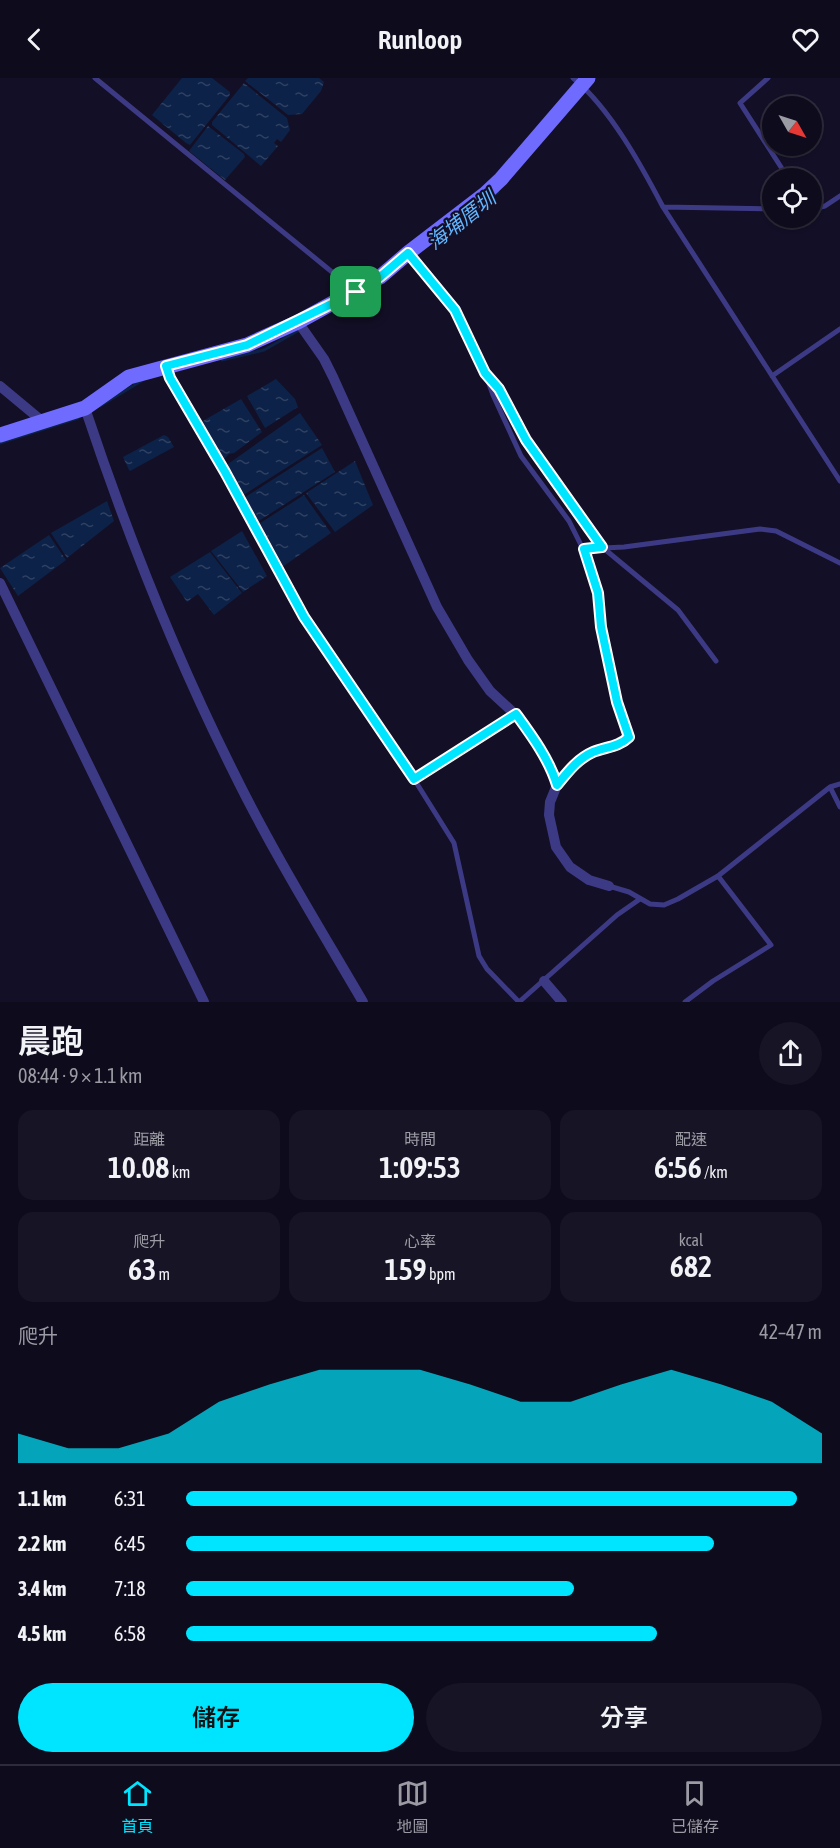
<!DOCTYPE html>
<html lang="zh-TW">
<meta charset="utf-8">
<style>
:root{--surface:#0e0b1c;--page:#171425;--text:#f1f3f6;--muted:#9b9ba3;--line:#2e2b3b;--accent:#00e5ff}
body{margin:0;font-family:"Asap Condensed","Noto Sans TC",sans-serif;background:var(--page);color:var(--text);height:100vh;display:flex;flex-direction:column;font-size:22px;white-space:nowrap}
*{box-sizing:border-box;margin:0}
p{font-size:20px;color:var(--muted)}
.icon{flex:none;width:33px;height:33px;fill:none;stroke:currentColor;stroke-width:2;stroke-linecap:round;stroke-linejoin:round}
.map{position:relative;height:924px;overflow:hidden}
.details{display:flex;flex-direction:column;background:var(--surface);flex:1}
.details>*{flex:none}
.needle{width:39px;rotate:129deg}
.fabs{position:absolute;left:762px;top:18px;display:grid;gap:12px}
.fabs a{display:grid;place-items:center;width:60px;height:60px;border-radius:50%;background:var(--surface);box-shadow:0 2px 4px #0004,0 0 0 2px var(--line);font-size:30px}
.pin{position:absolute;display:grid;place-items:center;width:51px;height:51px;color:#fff;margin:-26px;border-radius:12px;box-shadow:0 3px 9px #0006}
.round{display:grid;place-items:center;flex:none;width:63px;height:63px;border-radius:32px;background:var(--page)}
.overview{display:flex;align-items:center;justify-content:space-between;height:102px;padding:0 18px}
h1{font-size:33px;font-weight:600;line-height:45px}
.figures{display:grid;grid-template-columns:repeat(3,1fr);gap:9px;height:102px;padding:6px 18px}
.figures div{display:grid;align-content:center;border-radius:15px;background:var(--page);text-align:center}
.figures b{font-size:30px;font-weight:600}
.figures small{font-size:16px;font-weight:400}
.figures p{font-size:16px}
.chart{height:168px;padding:12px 18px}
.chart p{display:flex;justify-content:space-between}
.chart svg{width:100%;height:108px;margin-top:6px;fill:var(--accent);opacity:.7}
.button{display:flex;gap:12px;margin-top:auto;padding:12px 18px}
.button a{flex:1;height:69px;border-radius:36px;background:var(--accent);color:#111;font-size:24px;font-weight:600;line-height:69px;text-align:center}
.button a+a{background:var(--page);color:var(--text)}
ul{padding:0 18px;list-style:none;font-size:20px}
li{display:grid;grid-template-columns:96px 72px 1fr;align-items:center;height:45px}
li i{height:15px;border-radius:8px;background:var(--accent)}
header{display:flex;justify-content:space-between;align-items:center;height:78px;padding:0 18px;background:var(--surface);font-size:27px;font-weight:600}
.dock{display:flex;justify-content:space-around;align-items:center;height:84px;border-top:2px solid var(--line);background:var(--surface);font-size:16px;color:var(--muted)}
.dock a{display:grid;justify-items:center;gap:3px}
.dock .on{color:var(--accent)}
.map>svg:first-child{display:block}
.water{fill:url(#water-ripples)}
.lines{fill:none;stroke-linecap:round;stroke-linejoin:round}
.stream{stroke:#0c2248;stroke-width:3}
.lane{stroke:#3d3a85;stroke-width:5}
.street{stroke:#3d3a85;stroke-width:10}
.secondary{stroke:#6f6bff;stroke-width:15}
.route-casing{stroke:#fff;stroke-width:12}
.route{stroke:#00e5ff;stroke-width:8}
.labels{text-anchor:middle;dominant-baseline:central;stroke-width:4.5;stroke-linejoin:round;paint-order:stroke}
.water-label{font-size:20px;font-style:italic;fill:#62b6ff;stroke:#130f26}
</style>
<header><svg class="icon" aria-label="back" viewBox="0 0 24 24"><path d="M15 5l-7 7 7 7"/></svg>Runloop<svg class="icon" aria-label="heart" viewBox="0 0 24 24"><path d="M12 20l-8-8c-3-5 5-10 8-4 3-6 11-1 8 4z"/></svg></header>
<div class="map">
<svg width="840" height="924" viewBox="0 0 840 924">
<defs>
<pattern id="water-ripples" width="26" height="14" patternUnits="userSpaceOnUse" patternTransform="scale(1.5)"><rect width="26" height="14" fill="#0c2248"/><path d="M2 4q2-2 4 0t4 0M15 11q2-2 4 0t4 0" fill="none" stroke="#2f4163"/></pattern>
</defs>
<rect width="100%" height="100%" fill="#130f26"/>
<path class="water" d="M182 0H212L230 14V17L190 67 186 65 152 37Z
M248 0H319L324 4 321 13 302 36 288 37 245 3Z
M244 5 287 40 290 52 281 64 277 61 274 65 278 68 261 88 212 47V44Z
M208 48 244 76 245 79 225 102 189 73Z
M276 301 295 321 298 329 265 350 247 318Z
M241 321 262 354 234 375 229 376 219 386 196 347Z
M300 335 322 367 237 421 221 393 228 386Z
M164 357 168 359 174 369 130 393 129 392 123 379Z
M322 370 335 394 254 446 239 423Z
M355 383 373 427 335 454 306 415Z
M304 417 331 455 278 492 254 449Z
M107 423 114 443 67 480 51 455Z
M242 453 267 498 243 514 211 473Z
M49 457 66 482 18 518 0 490Z
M210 474 242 515 214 537 198 516 187 524 170 499Z"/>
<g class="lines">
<path class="stream" d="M480 129 498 114
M222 282 264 272 301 251
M100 328 143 302
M0 365 78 340"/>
<path class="lane" d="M95 0 354 212
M573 0C610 30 641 87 663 129L840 403
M768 0 740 25 788 100
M663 129 772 131
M812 131 825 128 840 118
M409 176 455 232 485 295 493 317 521 378 569 443 583 471 598 515 601 549 617 624 629 659C620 669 605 669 593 674 578 680 568 694 558 706
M488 298 499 311 536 378 602 469 678 532 716 583
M772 298 840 251
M583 471 624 469 760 451 776 453 840 485
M516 637 414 701 454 765 479 878 487 891 519 924
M830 709 840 729
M609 808 629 814 650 826 664 827 678 821 718 798 830 709 840 706
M519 924 617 837 640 821
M685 924 713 903 771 867 718 798"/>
<path class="street" d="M298 244 324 281 333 299 437 529 468 582 490 613 516 637 531 656 553 694 557 707 550 724 549 737 556 769 570 789 589 802 609 808
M166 288 170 300 225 394 304 539 414 701
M0 308 42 343
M85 330C126 453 174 575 232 691 271 771 318 847 363 924
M0 505 204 924
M544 903 562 924"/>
<path class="secondary" d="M0 357 85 330 129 299 247 267 298 244 380 199 408 175 485 116 501 101 588 0"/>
</g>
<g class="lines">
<g class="route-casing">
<path id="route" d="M408 175 455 232 485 295 499 311 526 362 602 469 584 471 598 515 601 549 617 624 629 659C619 669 605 669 593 674 577 681 567 695 557 707 549 681 532 658 516 636L414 701 304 539 225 394 170 300 166 288 247 267 356 214 380 199Z"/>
</g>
<use href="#route" class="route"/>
</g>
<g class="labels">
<g class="water-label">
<text transform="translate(461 142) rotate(-38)">海埔厝圳</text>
</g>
</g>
</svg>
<div class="fabs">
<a><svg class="needle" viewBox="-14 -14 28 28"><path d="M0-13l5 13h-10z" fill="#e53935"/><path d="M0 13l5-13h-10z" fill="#9b9ba3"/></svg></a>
<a><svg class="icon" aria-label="locate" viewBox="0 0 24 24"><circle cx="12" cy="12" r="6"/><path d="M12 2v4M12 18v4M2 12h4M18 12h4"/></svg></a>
</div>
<div class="pin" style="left:356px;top:214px;background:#1e9e55"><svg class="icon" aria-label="arrive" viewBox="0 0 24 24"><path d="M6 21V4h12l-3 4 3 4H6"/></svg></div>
</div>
<section class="details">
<div class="overview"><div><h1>晨跑</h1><p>08:44 · 9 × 1.1 km</p></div><a class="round"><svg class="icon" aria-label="share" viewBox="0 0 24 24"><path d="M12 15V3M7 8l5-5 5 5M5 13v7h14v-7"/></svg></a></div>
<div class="figures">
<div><p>距離</p><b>10.08<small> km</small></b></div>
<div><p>時間</p><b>1:09:53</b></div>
<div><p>配速</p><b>6:56<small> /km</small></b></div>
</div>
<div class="figures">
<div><p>爬升</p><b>63<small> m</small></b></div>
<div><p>心率</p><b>159<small> bpm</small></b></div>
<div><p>kcal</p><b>682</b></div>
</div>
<div class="chart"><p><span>爬升</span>42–47 m</p>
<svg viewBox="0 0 160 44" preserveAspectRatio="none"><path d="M0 44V32L10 38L20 38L30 32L40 19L50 12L60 6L70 6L80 6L90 12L100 19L110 19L120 12L130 6L140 12L150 19L160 32V44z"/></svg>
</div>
<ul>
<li><b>1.1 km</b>6:31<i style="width:96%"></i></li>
<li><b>2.2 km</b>6:45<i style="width:83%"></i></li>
<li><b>3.4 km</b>7:18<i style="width:61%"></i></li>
<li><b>4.5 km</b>6:58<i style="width:74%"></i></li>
</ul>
<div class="button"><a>儲存</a><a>分享</a></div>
</section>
<nav class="dock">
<a class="on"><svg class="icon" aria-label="home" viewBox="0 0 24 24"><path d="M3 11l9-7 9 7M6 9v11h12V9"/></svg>首頁</a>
<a><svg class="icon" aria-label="map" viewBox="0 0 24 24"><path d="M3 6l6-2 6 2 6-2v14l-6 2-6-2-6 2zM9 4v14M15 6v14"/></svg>地圖</a>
<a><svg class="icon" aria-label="saved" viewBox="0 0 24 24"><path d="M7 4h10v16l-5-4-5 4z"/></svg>已儲存</a>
</nav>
